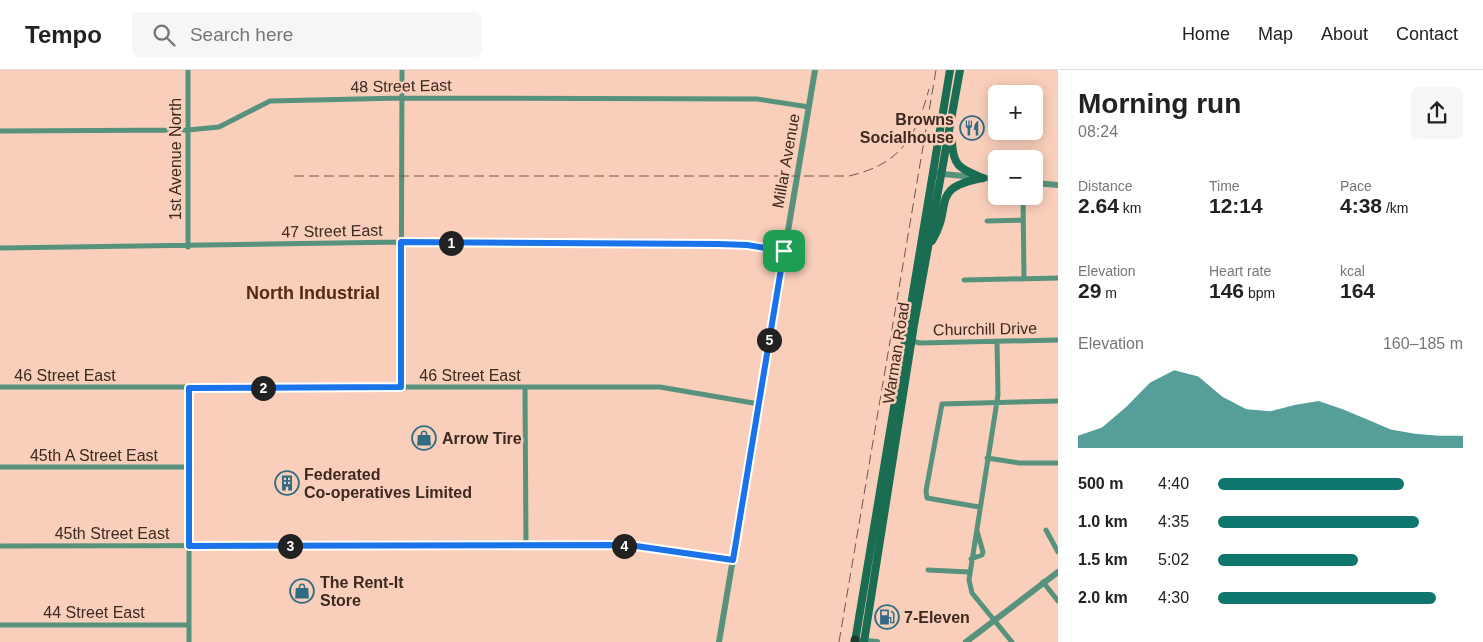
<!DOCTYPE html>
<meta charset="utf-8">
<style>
:root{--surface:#fff;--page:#f6f6f6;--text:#222;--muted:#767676;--line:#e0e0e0;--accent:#0f766e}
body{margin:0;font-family:Arial,sans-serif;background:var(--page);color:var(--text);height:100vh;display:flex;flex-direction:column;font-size:19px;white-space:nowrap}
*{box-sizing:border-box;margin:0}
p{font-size:16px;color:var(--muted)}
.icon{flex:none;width:28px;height:28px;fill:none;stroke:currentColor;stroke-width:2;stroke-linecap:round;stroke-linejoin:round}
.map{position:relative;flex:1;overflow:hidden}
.panel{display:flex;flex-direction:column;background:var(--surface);width:425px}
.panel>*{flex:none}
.controls{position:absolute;left:988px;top:15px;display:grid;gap:10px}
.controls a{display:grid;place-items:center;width:55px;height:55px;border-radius:8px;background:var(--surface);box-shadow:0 2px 12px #0003;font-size:25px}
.pin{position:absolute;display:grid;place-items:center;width:42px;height:42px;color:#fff;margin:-21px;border-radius:10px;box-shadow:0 2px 8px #0006}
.km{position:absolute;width:25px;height:25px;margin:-12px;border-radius:50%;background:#222;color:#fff;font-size:14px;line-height:25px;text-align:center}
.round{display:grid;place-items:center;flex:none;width:52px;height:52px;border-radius:8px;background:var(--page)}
.summary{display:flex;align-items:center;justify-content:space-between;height:85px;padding:0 20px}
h1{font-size:28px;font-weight:800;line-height:38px}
.metrics{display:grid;grid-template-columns:repeat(3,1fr);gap:8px;height:85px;padding:5px 20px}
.metrics div{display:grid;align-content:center}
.metrics b{font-size:21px;font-weight:800}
.metrics small{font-size:14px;font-weight:400}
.metrics p{font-size:14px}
.chart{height:140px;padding:10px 20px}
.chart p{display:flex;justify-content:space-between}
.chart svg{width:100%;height:90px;margin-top:5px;fill:var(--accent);opacity:.7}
ul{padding:0 20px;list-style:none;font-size:16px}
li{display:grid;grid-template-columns:80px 60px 1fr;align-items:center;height:38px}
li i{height:12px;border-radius:6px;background:var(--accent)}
header{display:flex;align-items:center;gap:30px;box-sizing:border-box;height:70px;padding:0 25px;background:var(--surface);border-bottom:1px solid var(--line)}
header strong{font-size:24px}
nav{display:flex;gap:28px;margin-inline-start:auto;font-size:18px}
.search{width:350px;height:45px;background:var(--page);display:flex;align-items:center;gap:12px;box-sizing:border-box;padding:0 18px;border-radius:8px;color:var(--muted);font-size:19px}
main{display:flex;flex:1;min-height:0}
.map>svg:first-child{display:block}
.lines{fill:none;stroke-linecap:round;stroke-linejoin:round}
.minor{stroke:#57937c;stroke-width:5}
.tertiary{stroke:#57937c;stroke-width:6}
.secondary{stroke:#1a6c52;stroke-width:8}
.trunk{stroke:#1c3c30;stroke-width:9}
.rail{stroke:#70564a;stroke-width:1;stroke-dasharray:10 5;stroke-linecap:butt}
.route-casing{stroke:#fff;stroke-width:10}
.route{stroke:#1a73e8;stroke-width:6}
.labels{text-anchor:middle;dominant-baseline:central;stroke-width:5;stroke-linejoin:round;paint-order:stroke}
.street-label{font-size:16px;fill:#3d291f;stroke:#f9cfbb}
.poi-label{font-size:16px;font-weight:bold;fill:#3d291f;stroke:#f9cfbb;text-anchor:start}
.neighbourhood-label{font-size:18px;font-weight:bold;fill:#532b15;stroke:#f9cfbb}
</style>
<header>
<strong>Tempo</strong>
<div class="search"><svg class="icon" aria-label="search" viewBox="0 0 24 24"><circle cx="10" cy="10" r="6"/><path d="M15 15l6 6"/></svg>Search here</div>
<nav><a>Home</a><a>Map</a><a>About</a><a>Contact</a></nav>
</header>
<main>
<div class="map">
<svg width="1058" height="572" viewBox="0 0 1058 572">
<rect width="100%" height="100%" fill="#f9cfbb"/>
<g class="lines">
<path class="minor" d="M0 61 188 60 219 57 270 31 402 28 757 29 809 37
M1023 126 1024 209
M987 151 1023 150
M188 177V0
M0 178 401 172 719 174 747 175 784 181
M964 210 1058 208
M912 271 920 273 1058 270
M997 271 998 325 969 510 972 523 1012 572
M0 317H660L759 334
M401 317 402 0
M525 318 526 476
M987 388 1019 393H1058
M0 397H189
M979 437 927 428 926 421 942 334 1058 331
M1046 460 1058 482
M0 476 629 475 733 490
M971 489 982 485 983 482 977 461
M928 500 969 502
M1043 512 1058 531
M0 555H189
M189 572V318"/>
<path class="tertiary" d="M932 103 996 109
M1034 113 1058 115
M855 570 877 572
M719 572 815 0
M966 572 1058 502"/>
<path class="secondary" d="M952 72C953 98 962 99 983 108
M932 171C954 135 928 118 983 108
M855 572 950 0
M864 572 914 255 960 0"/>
<path class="trunk" d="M855 572V570"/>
<path class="rail" d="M294 106H849C901 94 916 67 929 19
M839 572 936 0"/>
</g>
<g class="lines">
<g class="route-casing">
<path id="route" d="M401 172 719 174 747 175 784 181 733 490 629 475 189 476V318L401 317Z"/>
</g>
<use href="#route" class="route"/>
</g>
<defs>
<g id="restaurant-ring" transform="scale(1.25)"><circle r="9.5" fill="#f9cfbb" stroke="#306c83" stroke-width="1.5"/><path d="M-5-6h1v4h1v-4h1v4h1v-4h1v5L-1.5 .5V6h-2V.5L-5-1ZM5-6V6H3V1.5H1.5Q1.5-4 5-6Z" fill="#306c83"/></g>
<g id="shop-ring" transform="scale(1.25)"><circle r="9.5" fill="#f9cfbb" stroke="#306c83" stroke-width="1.5"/><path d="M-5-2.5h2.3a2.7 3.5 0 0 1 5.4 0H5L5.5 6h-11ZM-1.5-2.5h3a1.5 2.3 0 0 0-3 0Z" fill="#306c83"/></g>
<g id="building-ring" transform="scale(1.25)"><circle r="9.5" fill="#f9cfbb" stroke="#306c83" stroke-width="1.5"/><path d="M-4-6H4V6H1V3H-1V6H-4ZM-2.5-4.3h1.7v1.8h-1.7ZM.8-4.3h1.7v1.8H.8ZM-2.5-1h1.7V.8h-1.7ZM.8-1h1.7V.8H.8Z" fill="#306c83"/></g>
<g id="fuel-ring" transform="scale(1.25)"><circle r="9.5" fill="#f9cfbb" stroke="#306c83" stroke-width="1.5"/><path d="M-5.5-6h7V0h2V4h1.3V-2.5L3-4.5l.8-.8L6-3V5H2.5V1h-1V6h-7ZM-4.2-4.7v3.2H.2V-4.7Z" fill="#306c83"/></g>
</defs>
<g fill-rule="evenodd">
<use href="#restaurant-ring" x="972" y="58"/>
<use href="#shop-ring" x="424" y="368"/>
<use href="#building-ring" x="287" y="413"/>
<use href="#shop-ring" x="302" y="521"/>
<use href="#fuel-ring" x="887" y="547"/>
</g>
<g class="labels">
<g class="street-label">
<text transform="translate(401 16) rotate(-1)">48 Street East</text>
<text transform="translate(175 89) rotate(-90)">1st Avenue North</text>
<text transform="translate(786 91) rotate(-80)">Millar Avenue</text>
<text transform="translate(332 161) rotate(-1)">47 Street East</text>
<text transform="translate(985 259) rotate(-1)">Churchill Drive</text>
<text transform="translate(896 283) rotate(-81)">Warman Road</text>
<text x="65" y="305">46 Street East</text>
<text x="470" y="305">46 Street East</text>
<text x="94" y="385">45th A Street East</text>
<text x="112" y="463">45th Street East</text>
<text x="94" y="542">44 Street East</text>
</g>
<g class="poi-label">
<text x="954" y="49" text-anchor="end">Browns<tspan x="954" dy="18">Socialhouse</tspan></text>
<text x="442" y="368">Arrow Tire</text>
<text x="304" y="404">Federated<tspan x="304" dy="18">Co-operatives Limited</tspan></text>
<text x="320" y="512">The Rent-It<tspan x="320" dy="18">Store</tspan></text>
<text x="904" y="547">7-Eleven</text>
</g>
<g class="neighbourhood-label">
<text x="313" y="223">North Industrial</text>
</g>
</g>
</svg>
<div class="controls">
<a>+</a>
<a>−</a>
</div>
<div class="pin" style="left:784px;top:181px;background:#1e9e55"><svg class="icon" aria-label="arrive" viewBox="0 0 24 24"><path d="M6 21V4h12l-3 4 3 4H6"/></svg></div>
<b class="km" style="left:451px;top:173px">1</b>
<b class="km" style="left:263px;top:318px">2</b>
<b class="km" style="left:290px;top:476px">3</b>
<b class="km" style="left:624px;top:476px">4</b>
<b class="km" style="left:769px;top:270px">5</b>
</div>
<section class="panel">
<div class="summary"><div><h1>Morning run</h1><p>08:24</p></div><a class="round"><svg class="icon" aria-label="share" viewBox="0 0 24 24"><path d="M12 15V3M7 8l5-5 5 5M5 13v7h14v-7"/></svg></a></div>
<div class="metrics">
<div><p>Distance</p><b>2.64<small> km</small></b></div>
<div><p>Time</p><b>12:14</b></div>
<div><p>Pace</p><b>4:38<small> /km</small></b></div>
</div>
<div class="metrics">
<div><p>Elevation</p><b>29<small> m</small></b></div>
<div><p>Heart rate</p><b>146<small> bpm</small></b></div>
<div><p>kcal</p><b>164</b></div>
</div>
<div class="chart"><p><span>Elevation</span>160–185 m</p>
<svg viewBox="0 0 160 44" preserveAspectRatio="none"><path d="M0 44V38L10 34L20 24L30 12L40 6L50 9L60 19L70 25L80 26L90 23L100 21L110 25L120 30L130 35L140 37L150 38L160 38V44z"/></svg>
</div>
<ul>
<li><b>500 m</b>4:40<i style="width:76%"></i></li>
<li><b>1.0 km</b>4:35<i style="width:82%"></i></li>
<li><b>1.5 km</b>5:02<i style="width:57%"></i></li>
<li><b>2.0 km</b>4:30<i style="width:89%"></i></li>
</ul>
</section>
</main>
